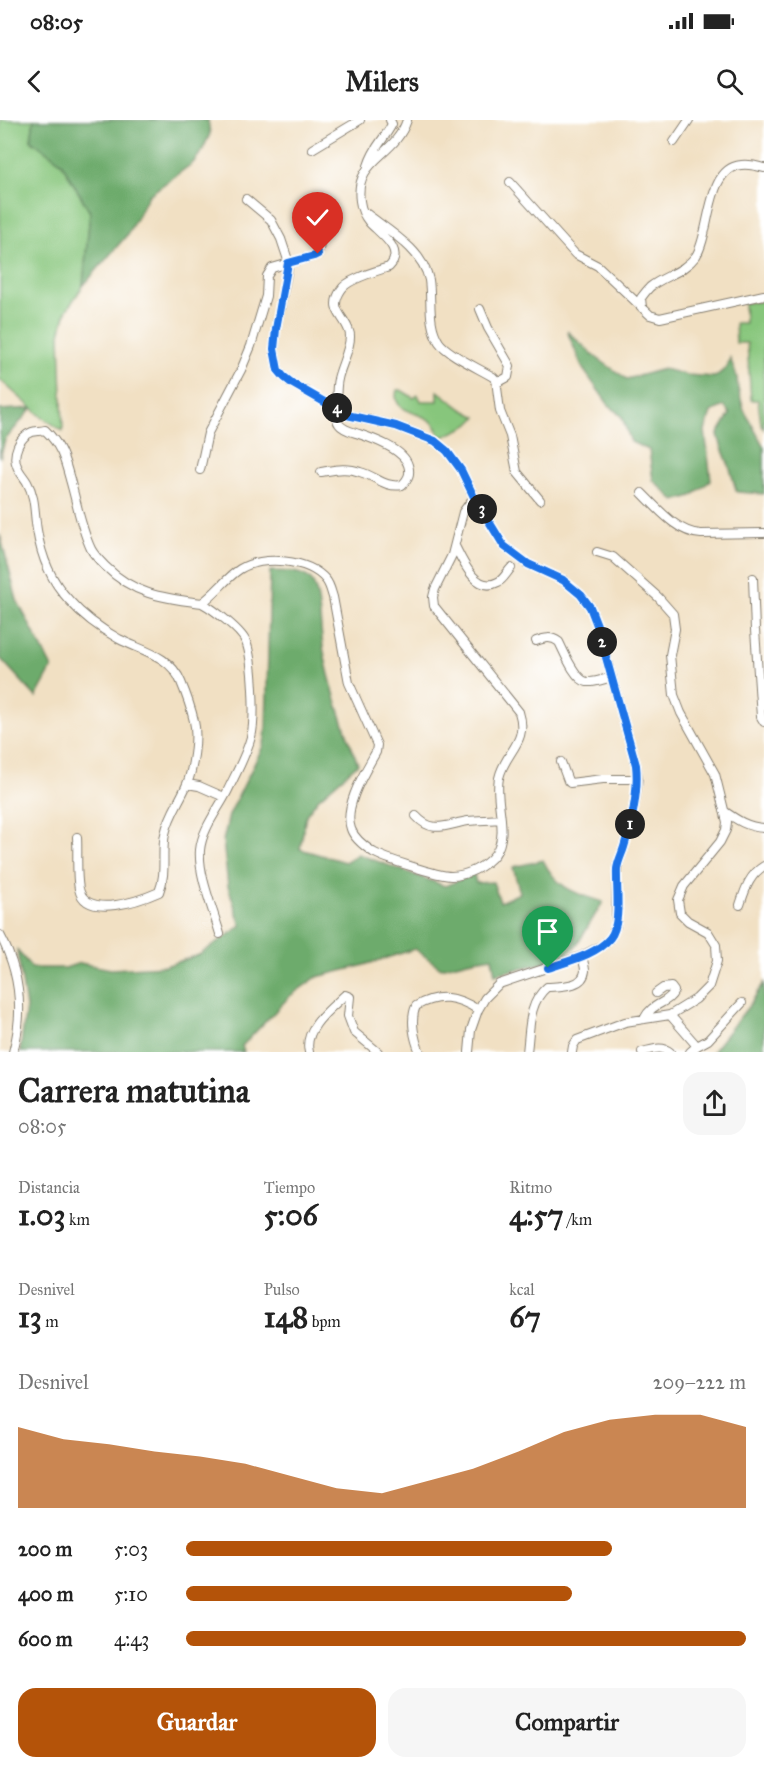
<!DOCTYPE html>
<html lang="es">
<meta charset="utf-8">
<style>
:root{--surface:#fff;--page:#f6f6f6;--text:#222;--muted:#767676;--accent:#b45309}
body{margin:0;font-family:"IM FELL Great Primer",serif;background:var(--page);color:var(--text);height:100vh;display:flex;flex-direction:column;font-size:22px;white-space:nowrap}
*{box-sizing:border-box;margin:0}
p{font-size:20px;color:var(--muted)}
.icon{flex:none;width:33px;height:33px;fill:none;stroke:currentColor;stroke-width:2;stroke-linecap:round;stroke-linejoin:round}
.map{position:relative;height:932px;overflow:hidden}
.details{display:flex;flex-direction:column;background:var(--surface);flex:1}
.details>*{flex:none}
.pin{position:absolute;display:grid;place-items:center;width:51px;height:51px;color:#fff;margin:-62px -26px;border-radius:50% 50% 50% 0;rotate:-45deg;box-shadow:0 0 6px #0007}
.pin .icon{rotate:45deg}
.km{position:absolute;width:30px;height:30px;margin:-15px;border-radius:50%;background:#222;color:#fff;font-size:16px;line-height:30px;text-align:center}
.round{display:grid;place-items:center;flex:none;width:63px;height:63px;border-radius:18px;background:var(--page)}
.head{display:flex;align-items:center;justify-content:space-between;height:102px;padding:0 18px}
h1{font-size:33px;font-weight:800;line-height:45px}
.figures{display:grid;grid-template-columns:repeat(3,1fr);gap:9px;height:102px;padding:6px 18px}
.figures div{display:grid;align-content:center}
.figures b{font-size:30px;font-weight:800}
.figures small{font-size:16px;font-weight:400}
.figures p{font-size:16px}
.chart{height:168px;padding:12px 18px}
.chart p{display:flex;justify-content:space-between}
.chart svg{width:100%;height:108px;margin-top:6px;fill:var(--accent);opacity:.7}
.primary-button{display:flex;gap:12px;margin-top:auto;padding:12px 18px}
.primary-button a{flex:1;height:69px;border-radius:18px;background:var(--accent);color:#fff;font-size:24px;font-weight:800;line-height:69px;text-align:center}
.primary-button a+a{background:var(--page);color:var(--text)}
ul{padding:0 18px;list-style:none;font-size:20px}
li{display:grid;grid-template-columns:96px 72px 1fr;align-items:center;height:45px}
li i{height:15px;border-radius:8px;background:var(--accent)}
.status{display:flex;justify-content:space-between;align-items:center;height:42px;padding:0 30px;background:var(--surface);direction:ltr}
.status svg{height:16px;fill:currentColor}
header{display:flex;justify-content:space-between;align-items:center;height:78px;padding:0 18px;background:var(--surface);font-size:27px;font-weight:800}
.map>svg:first-child{display:block}
.green{fill:#87c67c;stroke:#52714c;stroke-width:1.5}
.forest{fill:#6dab6c;stroke:#446444;stroke-width:1.5}
.lines{fill:none;stroke-linecap:round;stroke-linejoin:round}
.street-casing{stroke:#867e70;stroke-width:10}
.street{stroke:#fff;stroke-width:8}
.route-casing{stroke:#fff;stroke-width:12}
.route{stroke:#1a73e8;stroke-width:8}
</style>
<div class="status"><b>08:05</b><svg viewBox="0 0 49 12"><path d="M0 12V9h3v3zM5 12V6h3v6zM10 12V3h3v9zM15 12V0h3v12zM26 1h20v11H26zM47 4h2v5h-2z"/></svg></div>
<header><svg class="icon" aria-label="back" viewBox="0 0 24 24"><path d="M15 5l-7 7 7 7"/></svg>Milers<svg class="icon" aria-label="search" viewBox="0 0 24 24"><circle cx="10" cy="10" r="6"/><path d="M15 15l6 6"/></svg></header>
<div class="map">
<svg width="764" height="932" viewBox="0 0 764 932">
<rect width="100%" height="100%" fill="#fff"/>
<filter id="ink" filterUnits="userSpaceOnUse"><feTurbulence type="fractalNoise" baseFrequency=".0167" numOctaves="2"/><feDisplacementMap in="SourceGraphic" scale="12" xChannelSelector="R" yChannelSelector="G"/><feConvolveMatrix kernelMatrix="1 2 1 2 8 2 1 2 1" color-interpolation-filters="sRGB"/></filter>
<filter id="wash" filterUnits="userSpaceOnUse"><feTurbulence type="fractalNoise" baseFrequency=".008" numOctaves="4" result="noise"/><feDisplacementMap in="SourceGraphic" scale="24" xChannelSelector="R" yChannelSelector="G"/><feGaussianBlur stdDeviation="1.35" result="paint"/><feColorMatrix in="noise" values="0 0 0 0 0 0 0 0 0 0 0 0 0 0 0 0 0 1.4 0 .05"/><feComposite in="paint" operator="in"/></filter>
<g filter="url(#wash)">
<rect width="100%" height="100%" fill="#f1e0c3"/>
<path class="green" d="M0 0H34L31 20 61 42 90 92 83 166 66 191 60 214 63 311 42 297 0 260Z
M764 181V309L761 304 758 280H751L747 223H736L735 203H745L744 183Z
M397 270H401L414 278 418 275 421 281H438V271L462 289 477 297 469 305 443 317 439 315C435 287 389 299 397 270Z"/>
<path class="forest" d="M34 0H208L210 14 202 31 193 43 149 75 127 115 83 166 90 92 61 42 31 20Z
M567 211 597 238 627 259 664 249 687 255 715 257 727 247 730 238 737 257 738 269 744 290 764 327V374L737 372C733 362 732 353 728 343 724 333 720 324 718 314L730 294 724 286 711 292 705 311 711 360 692 376 675 381 653 360 649 330 631 322 622 297 608 284 583 249Z
M32 288 5 320 0 338V290Z
M0 415 17 480 52 548 36 577 0 538Z
M270 451C283 452 305 449 313 463 321 478 320 514 324 532 331 570 344 607 358 644L318 679 306 695 300 729 345 742 358 734 445 766 474 754 476 763 493 762 500 782 520 773 513 747 543 740C557 769 575 773 603 782L575 828 557 840 495 854 492 837 468 841 441 848 415 829 361 846 317 857 290 876 242 926 244 932H20L26 887 17 830 32 848H65L80 843 111 849 165 846 199 835 241 806 228 766 223 721 229 695 264 624 266 610Z
M764 863V932H712L748 887Z"/>
</g>
<g filter="url(#ink)">
<g class="lines">
<g class="street-casing">
<path id="street" d="M674 22 689 0
M312 29 360 0
M368 46C374 26 384 20 392 4L390 0
M510 62 575 134 598 146 650 195 660 198 764 175
M246 79 271 100 281 119 289 143 276 209 274 229 278 250 284 257 293 264 347 295 396 306 435 321 447 331 461 350 474 377 504 426 528 444 563 460 581 475 590 487 597 505 636 645 638 659 635 682 624 727 617 747 616 806 611 817 603 825 582 836 499 864 485 878 478 890 471 910 469 932
M367 94C389 111 423 130 429 160 432 180 427 204 439 222 447 234 480 249 493 257L496 260 500 291 510 316 517 352 540 380
M642 188 641 178C644 174 647 170 650 167 665 155 683 153 696 136 711 113 706 48 741 45 749 44 757 46 764 48
M480 189 488 208 510 246 508 257 497 263
M200 350 208 313 241 250 251 226 266 176 267 156 272 148 314 136C328 126 312 107 306 96
M321 352C334 350 347 347 360 352 376 356 384 368 402 365 408 359 411 354 408 345 403 329 374 319 359 314 353 312 343 310 339 304 335 299 336 289 336 282 337 275 336 267 338 259 340 247 354 222 349 211 344 195 328 190 341 170 347 159 377 151 389 147 406 130 380 114 369 102 364 96 361 89 360 81 354 39 395 37 407 0
M642 373C658 389 678 413 701 414L764 413
M455 426C462 440 476 474 498 462 503 460 507 452 511 448
M753 458 755 510 761 597 764 602
M202 483C213 489 241 510 246 522 253 539 256 599 251 617 246 636 235 655 227 672 218 690 202 709 200 730 198 755 213 789 220 814
M536 521C545 518 551 516 559 522 564 532 575 560 587 562 595 563 604 559 612 557
M561 642 568 661 570 663 603 659H638
M187 664 199 666 224 677
M724 691C737 700 747 707 764 708
M416 696C433 715 447 704 468 701 479 700 490 700 501 699
M77 717C78 733 76 753 79 769 86 800 141 780 159 772 167 753 161 733 165 714 169 695 180 681 187 664 193 649 198 617 194 601 191 588 186 574 181 562 170 535 142 531 119 519 101 509 82 495 69 480 51 461 41 436 37 410 34 393 36 378 27 362 24 357 19 352 17 346 12 334 19 317 32 312 35 311 41 311 45 310 62 326 65 341 71 363 77 384 81 408 91 429 94 435 100 441 105 446 134 475 164 478 202 483 216 473 226 458 240 449 262 435 309 439 326 460 330 465 331 471 333 477L349 563 377 625 376 632C365 652 343 686 351 709 354 718 364 726 373 732 383 738 438 756 451 756 466 756 485 747 495 734 510 713 494 681 499 658 505 631 529 623 519 592L434 486 433 477 435 469 452 435 463 392 474 377
M740 785C745 770 749 755 764 746
M0 815C20 852 24 892 13 932
M670 895 697 926 708 920 742 883
M644 899C652 882 669 884 674 871L671 867 663 868 656 873
M309 932C303 909 330 889 345 875L350 877 348 896 354 912 378 932
M420 932C414 919 410 899 416 886 438 873 457 876 478 890
M527 932C530 909 528 883 547 867 559 866 583 868 585 851 585 847 583 840 582 836
M572 932 573 926 577 920 625 902 670 895 696 879 709 866 717 841 716 825 708 812 688 801 680 793 678 780 684 766 720 722 726 710 727 702 715 654 681 593 674 575 670 535 675 509 673 494 658 477 613 437 597 432
M642 932C651 930 662 925 670 932
M690 932 697 926"/>
</g>
<use href="#street" class="street"/>
</g>
</g>
<g class="lines" filter="url(#ink)">
<g class="route-casing">
<path id="route" d="M318 134 314 136 288 143 276 209 274 229 278 250 284 257 293 264 347 295 396 306 435 321 447 331 461 350 474 377 504 426 528 444 563 460 581 475 590 487 597 505 636 645C639 671 632 701 624 727 622 734 618 741 617 749 616 768 622 803 610 818 596 835 568 841 548 848"/>
</g>
<use href="#route" class="route"/>
</g>
</svg>
<div class="pin" style="left:548px;top:848px;background:#1e9e55"><svg class="icon" aria-label="arrive" viewBox="0 0 24 24"><path d="M6 21V4h12l-3 4 3 4H6"/></svg></div>
<div class="pin" style="left:318px;top:134px;background:#d93025"><svg class="icon" aria-label="check" viewBox="0 0 24 24"><path d="M5 12l5 5 9-10"/></svg></div>
<b class="km" style="left:630px;top:704px">1</b>
<b class="km" style="left:602px;top:522px">2</b>
<b class="km" style="left:482px;top:389px">3</b>
<b class="km" style="left:337px;top:288px">4</b>
</div>
<section class="details">
<div class="head"><div><h1>Carrera matutina</h1><p>08:05</p></div><a class="round"><svg class="icon" aria-label="share" viewBox="0 0 24 24"><path d="M12 15V3M7 8l5-5 5 5M5 13v7h14v-7"/></svg></a></div>
<div class="figures">
<div><p>Distancia</p><b>1.03<small> km</small></b></div>
<div><p>Tiempo</p><b>5:06</b></div>
<div><p>Ritmo</p><b>4:57<small> /km</small></b></div>
</div>
<div class="figures">
<div><p>Desnivel</p><b>13<small> m</small></b></div>
<div><p>Pulso</p><b>148<small> bpm</small></b></div>
<div><p>kcal</p><b>67</b></div>
</div>
<div class="chart"><p><span>Desnivel</span>209–222 m</p>
<svg viewBox="0 0 160 44" preserveAspectRatio="none"><path d="M0 44V11L10 16L20 18L30 21L40 23L50 26L60 31L70 36L80 38L90 33L100 28L110 21L120 13L130 8L140 6L150 6L160 11V44z"/></svg>
</div>
<ul>
<li><b>200 m</b>5:03<i style="width:76%"></i></li>
<li><b>400 m</b>5:10<i style="width:69%"></i></li>
<li><b>600 m</b>4:43<i style="width:100%"></i></li>
</ul>
<div class="primary-button"><a>Guardar</a><a>Compartir</a></div>
</section>
